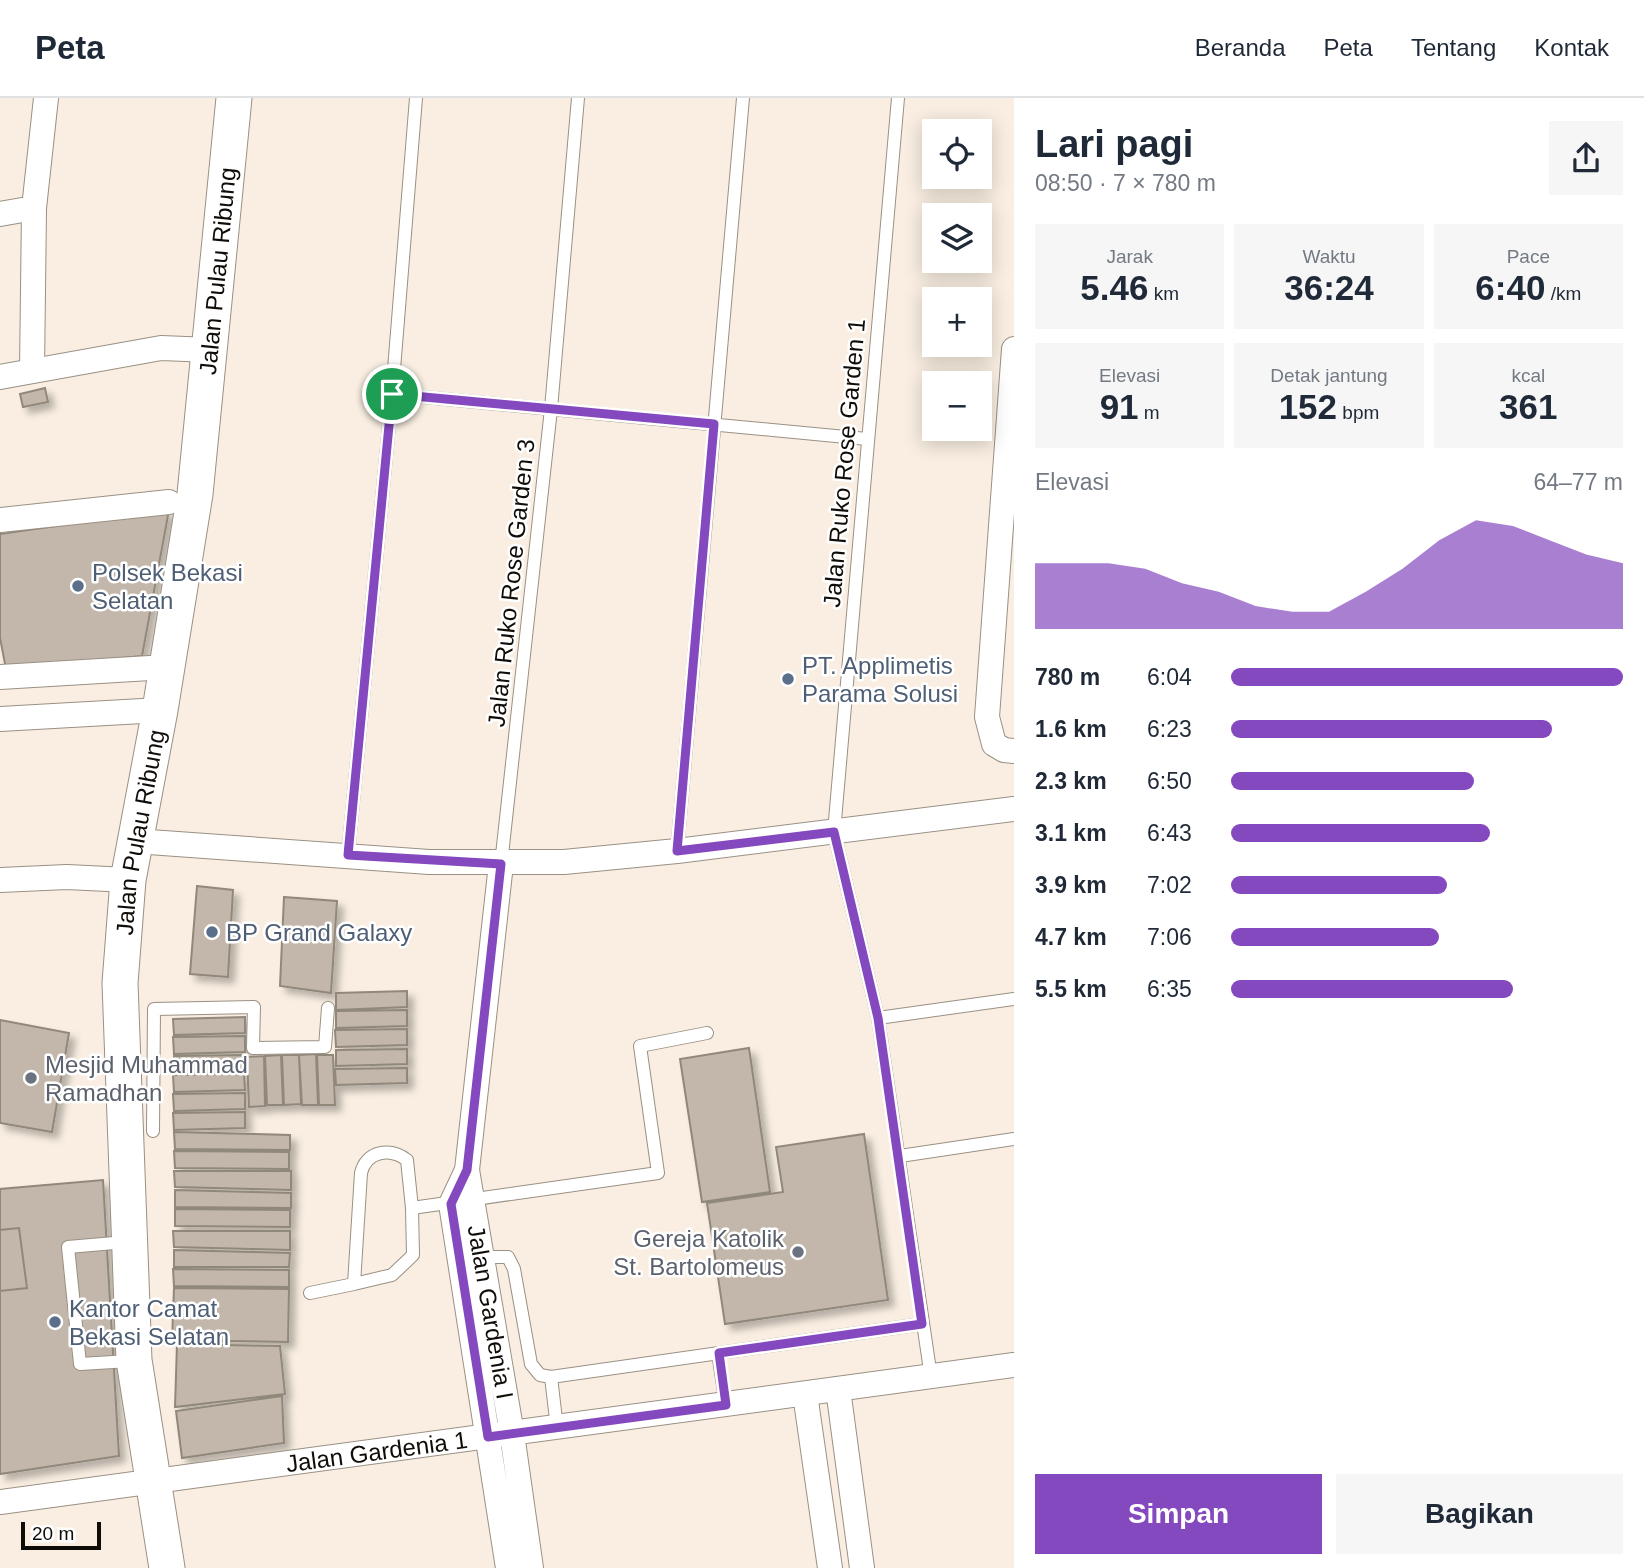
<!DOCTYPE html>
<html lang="id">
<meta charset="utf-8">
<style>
:root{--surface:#fff;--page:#f6f6f7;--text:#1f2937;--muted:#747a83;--line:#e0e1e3;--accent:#8549bf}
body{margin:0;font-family:Helvetica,sans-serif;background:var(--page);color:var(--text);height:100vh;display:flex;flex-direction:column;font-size:26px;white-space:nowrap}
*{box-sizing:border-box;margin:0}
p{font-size:23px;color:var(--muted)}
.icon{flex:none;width:38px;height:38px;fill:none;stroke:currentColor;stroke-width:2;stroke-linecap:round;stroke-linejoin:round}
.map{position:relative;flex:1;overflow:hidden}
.sheet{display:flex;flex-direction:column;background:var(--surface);width:630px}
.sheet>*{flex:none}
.buttons{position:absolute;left:922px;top:21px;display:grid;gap:14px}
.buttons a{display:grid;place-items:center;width:70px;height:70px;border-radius:0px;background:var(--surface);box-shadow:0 4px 18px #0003;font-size:35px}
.scale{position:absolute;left:21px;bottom:18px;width:80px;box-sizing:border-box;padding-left:7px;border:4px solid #100c08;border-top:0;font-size:19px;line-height:24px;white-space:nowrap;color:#100c08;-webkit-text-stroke:5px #fff;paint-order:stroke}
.pin{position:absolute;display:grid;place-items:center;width:60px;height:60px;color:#fff;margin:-30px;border:4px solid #fff;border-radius:50%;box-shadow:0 2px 7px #0007}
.round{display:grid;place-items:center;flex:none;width:74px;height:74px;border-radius:0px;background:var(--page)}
.head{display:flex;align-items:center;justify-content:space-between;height:119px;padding:0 21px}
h1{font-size:38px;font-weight:700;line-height:52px}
.figures{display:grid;grid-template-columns:repeat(3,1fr);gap:10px;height:119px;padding:7px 21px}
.figures div{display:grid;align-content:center;border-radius:0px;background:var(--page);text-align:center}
.figures b{font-size:35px;font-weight:700}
.figures small{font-size:19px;font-weight:400}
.figures p{font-size:19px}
.chart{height:196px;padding:14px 21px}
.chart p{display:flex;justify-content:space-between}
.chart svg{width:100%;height:126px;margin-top:7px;fill:var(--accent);opacity:.7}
.button{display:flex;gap:14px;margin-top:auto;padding:14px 21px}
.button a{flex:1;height:80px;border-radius:0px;background:var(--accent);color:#fff;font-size:28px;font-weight:700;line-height:80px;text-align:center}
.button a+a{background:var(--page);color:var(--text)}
ul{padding:0 21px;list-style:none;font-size:23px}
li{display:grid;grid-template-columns:112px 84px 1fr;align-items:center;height:52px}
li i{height:18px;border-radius:9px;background:var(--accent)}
header{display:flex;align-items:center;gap:42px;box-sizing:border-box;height:98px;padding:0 35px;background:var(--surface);border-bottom:2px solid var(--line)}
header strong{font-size:33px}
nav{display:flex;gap:38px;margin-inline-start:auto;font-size:24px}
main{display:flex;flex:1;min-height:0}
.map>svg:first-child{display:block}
.building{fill:#c2b7aa;stroke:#91887b;stroke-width:2;filter:url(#shadow)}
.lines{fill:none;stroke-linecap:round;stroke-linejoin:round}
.lane-casing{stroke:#9a9084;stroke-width:14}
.street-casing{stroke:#9a9084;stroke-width:26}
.secondary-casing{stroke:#9a9084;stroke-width:37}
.lane{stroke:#fff;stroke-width:12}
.street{stroke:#fff;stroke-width:24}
.secondary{stroke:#fff;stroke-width:35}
.route-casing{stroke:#fff;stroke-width:14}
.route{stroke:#8549bf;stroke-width:9}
.service-dot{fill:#5c6f8a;stroke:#fff;stroke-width:2.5}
.worship-dot{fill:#6b7280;stroke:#fff;stroke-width:2.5}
.labels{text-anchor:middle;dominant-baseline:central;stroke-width:5;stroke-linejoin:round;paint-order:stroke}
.street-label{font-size:24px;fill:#100c08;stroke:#fff}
.service-label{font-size:24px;fill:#4e5e75;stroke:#fff;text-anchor:start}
.worship-label{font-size:24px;fill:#5b616d;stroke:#fff;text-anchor:start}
</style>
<header>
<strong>Peta</strong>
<nav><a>Beranda</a><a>Peta</a><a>Tentang</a><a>Kontak</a></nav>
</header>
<main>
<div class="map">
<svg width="1014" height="1470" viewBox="0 0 1014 1470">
<defs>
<filter id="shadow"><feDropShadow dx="6" dy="6" stdDeviation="3.5" flood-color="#0004"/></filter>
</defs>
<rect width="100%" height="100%" fill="#f9eee1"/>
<path class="building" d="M45 290 48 304 23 309 20 296Z
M169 412 142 558 6 571 0 540V436Z
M197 788 233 792 228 879 190 876Z
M284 799 337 803 331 895 280 888Z
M407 893V909L336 912V895Z
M407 912V928L336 930V913Z
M245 919V935L174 937 173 921Z
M0 922 69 935 52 1034 0 1025Z
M407 931V947L336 949 335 932Z
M245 938V954L174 956 173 939Z
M749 950 770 1094 702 1104 680 961Z
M407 951V966L336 968V952Z
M316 956 318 1007H302L299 957Z
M245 957V973L174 975V958Z
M281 957 283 1007H267L265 958Z
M282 957H299L301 1006 284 1007Z
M317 957H333L335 1007H319Z
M264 958 265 1008 249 1009 247 959Z
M407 970V985L336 987 335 971Z
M244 976 245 992 174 994 173 977Z
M245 995V1011L174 1013 173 996Z
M245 1014V1030L174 1032 173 1015Z
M174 1034 290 1037V1052L175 1051Z
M864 1036 888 1202 725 1226 707 1105 783 1094 776 1049Z
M174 1053 289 1054V1071L175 1070Z
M174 1073H291V1092L175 1089Z
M103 1082 119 1358 0 1376V1091Z
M175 1092 291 1095V1110L175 1109Z
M175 1111 290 1112V1129L175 1128Z
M19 1130 27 1190 0 1193V1132Z
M173 1133H290V1152L174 1149Z
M174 1152 290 1155 289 1169H174Z
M173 1171 289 1172V1189L174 1188Z
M174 1190 289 1191 288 1244 172 1242Z
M177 1246 280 1248 285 1296 175 1309Z
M282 1298 284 1345 182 1360 176 1313Z"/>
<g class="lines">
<g class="lane-casing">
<path id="lane" d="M898 0 834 734 878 920 931 1279
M392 296 867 341
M677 753 743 0
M348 757 392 296 416 0
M501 766 551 311 578 0
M878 920 1014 901
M153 1033 154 911 254 909 253 950 325 949 328 910
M900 1058 1014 1041
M126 1144 68 1149 80 1266 130 1263
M483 1159H508L514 1171 531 1266 540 1277 551 1279 922 1226
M354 1186 392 1177 413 1157 412 1110
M310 1195 354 1186 361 1075C366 1053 390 1049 407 1062L412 1110 658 1075 640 948 707 935
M718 1255 726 1307
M551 1279 557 1330"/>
</g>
<g class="street-casing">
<g id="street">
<path d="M0 116 34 110 46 0"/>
<path d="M1014 251 987 619 994 646 1004 652 1014 653"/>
<path d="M32 273 34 110"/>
<path d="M0 279 161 250 211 252"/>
<path d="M0 422 169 404"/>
<path d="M0 579 167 569"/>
<path d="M0 621 160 612"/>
<path d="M135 743 429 764H564L677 753 1014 711"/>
<path d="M0 782 67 779 128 782"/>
<path d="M467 1072 501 766"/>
<path d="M838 1291 862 1470"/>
<path d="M805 1296 830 1470"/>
<path id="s1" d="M0 1404 1014 1267"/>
<path id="s2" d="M508 1470 451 1106 467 1072 512 1336 531 1470"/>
</g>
</g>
<g class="secondary-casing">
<g id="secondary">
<path id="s3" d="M167 1470 134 1262 120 885 128 782 160 612 195 396 234 0"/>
</g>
</g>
<use href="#lane" class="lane"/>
<use href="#street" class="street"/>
<use href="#secondary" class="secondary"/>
</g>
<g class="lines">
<g class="route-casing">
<path id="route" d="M392 296 714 326 677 753 834 734 878 920 922 1226 719 1255 726 1307 488 1339 451 1106 467 1072 501 766 348 757Z"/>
</g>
<use href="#route" class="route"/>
</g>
<g class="service-dot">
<circle cx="78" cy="488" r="7"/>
<circle cx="788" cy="581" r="7"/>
<circle cx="212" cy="834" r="7"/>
<circle cx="55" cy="1224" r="7"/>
</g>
<g class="worship-dot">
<circle cx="31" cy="980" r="7"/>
<circle cx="798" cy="1154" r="7"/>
</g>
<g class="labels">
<g class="street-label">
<text stroke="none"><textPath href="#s3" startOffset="1307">Jalan Pulau Ribung</textPath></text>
<text transform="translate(844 365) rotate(-85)">Jalan Ruko Rose Garden 1</text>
<text transform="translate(511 485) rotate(-84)">Jalan Ruko Rose Garden 3</text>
<text stroke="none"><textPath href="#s3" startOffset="740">Jalan Pulau Ribung</textPath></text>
<text stroke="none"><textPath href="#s2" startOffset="550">Jalan Gardenia I</textPath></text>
<text stroke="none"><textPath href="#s1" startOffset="380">Jalan Gardenia 1</textPath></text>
</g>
<g class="service-label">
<text x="92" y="474">Polsek Bekasi<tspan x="92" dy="28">Selatan</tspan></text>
<text x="802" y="567">PT. Applimetis<tspan x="802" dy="28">Parama Solusi</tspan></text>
<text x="226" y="834">BP Grand Galaxy</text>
<text x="69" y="1210">Kantor Camat<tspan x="69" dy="28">Bekasi Selatan</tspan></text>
</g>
<g class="worship-label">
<text x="45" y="966">Mesjid Muhammad<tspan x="45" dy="28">Ramadhan</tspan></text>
<text x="784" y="1140" text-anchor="end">Gereja Katolik<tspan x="784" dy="28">St. Bartolomeus</tspan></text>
</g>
</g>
</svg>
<div class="buttons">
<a><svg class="icon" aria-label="locate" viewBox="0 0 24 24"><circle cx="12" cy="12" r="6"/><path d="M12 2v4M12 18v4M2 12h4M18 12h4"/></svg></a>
<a><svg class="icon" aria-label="layers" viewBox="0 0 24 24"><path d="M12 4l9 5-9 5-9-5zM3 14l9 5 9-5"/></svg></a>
<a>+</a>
<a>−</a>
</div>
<div class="scale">20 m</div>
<div class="pin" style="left:392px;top:296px;background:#1e9e55"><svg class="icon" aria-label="arrive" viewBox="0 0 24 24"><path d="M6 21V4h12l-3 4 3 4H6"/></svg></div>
</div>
<section class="sheet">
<div class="head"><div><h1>Lari pagi</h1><p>08:50 · 7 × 780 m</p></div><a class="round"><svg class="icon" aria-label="share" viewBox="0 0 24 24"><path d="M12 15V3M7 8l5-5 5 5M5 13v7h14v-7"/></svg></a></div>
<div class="figures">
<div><p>Jarak</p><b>5.46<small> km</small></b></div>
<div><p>Waktu</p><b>36:24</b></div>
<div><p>Pace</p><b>6:40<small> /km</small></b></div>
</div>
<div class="figures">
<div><p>Elevasi</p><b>91<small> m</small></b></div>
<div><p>Detak jantung</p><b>152<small> bpm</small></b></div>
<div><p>kcal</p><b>361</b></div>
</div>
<div class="chart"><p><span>Elevasi</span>64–77 m</p>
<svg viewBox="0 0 160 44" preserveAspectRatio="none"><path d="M0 44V21L10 21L20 21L30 23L40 28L50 31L60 36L70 38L80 38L90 31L100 23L110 13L120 6L130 8L140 13L150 18L160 21V44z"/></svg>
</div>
<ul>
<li><b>780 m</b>6:04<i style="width:100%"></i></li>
<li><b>1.6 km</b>6:23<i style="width:82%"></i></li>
<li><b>2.3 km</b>6:50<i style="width:62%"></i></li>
<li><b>3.1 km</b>6:43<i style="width:66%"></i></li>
<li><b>3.9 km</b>7:02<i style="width:55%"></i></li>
<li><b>4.7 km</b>7:06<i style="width:53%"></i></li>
<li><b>5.5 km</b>6:35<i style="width:72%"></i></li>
</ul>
<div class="button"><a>Simpan</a><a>Bagikan</a></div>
</section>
</main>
